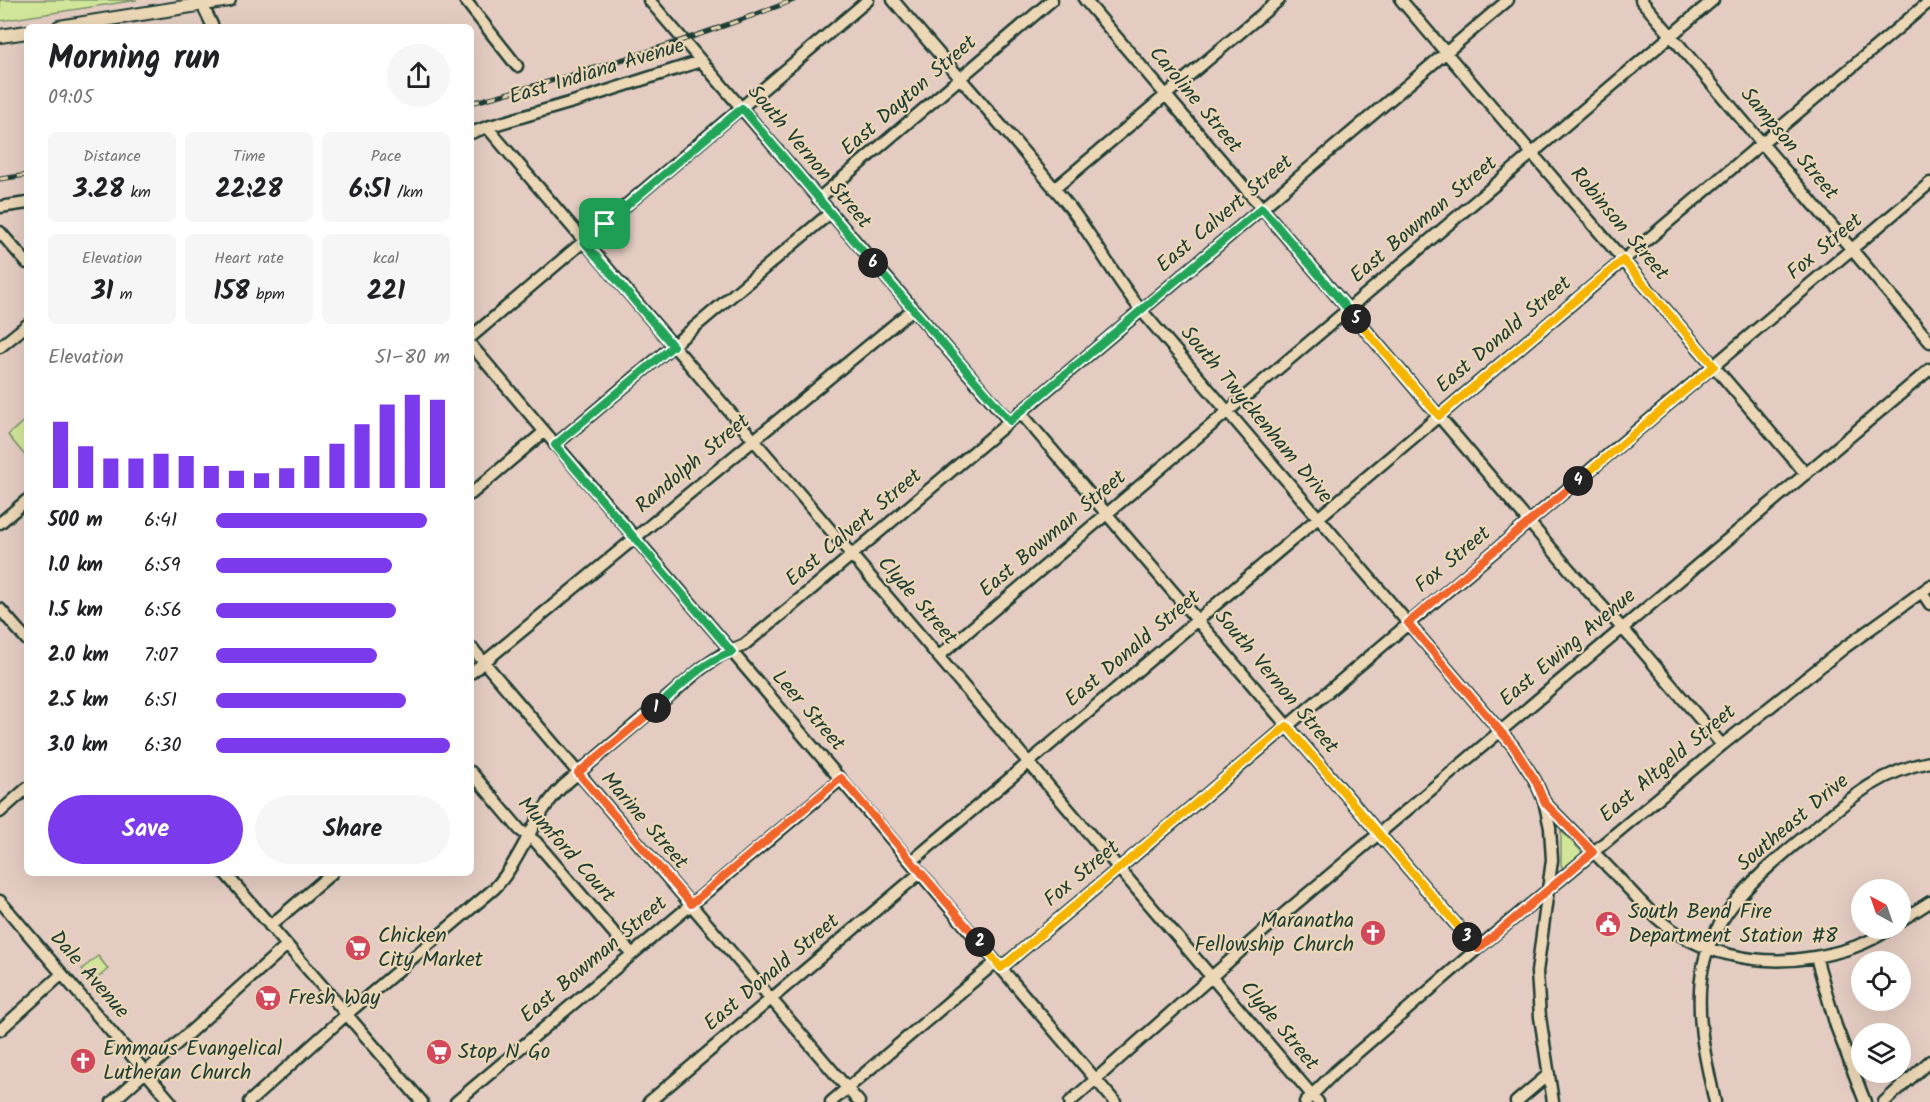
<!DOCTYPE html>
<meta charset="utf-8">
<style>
:root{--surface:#fff;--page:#f6f6f6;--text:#202124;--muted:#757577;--accent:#7c3aed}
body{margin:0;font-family:Kalam,sans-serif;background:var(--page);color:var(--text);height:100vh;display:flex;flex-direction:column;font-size:22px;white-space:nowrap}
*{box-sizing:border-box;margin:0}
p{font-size:20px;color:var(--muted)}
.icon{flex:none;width:33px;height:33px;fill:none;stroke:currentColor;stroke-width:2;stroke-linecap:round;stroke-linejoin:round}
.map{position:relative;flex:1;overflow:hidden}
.sheet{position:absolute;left:24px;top:24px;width:450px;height:852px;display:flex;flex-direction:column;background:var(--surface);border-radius:9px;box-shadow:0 6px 24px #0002}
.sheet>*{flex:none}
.needle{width:39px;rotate:320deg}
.buttons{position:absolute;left:1851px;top:879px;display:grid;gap:12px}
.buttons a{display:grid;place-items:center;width:60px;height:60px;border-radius:50%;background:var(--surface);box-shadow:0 6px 24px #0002;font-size:30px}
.pin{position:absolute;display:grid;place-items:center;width:51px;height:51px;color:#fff;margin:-26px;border-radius:12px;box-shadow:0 3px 9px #0006}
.km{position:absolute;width:30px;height:30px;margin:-15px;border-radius:50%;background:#222;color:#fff;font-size:16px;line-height:30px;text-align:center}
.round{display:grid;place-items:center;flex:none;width:63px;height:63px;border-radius:32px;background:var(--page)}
.overview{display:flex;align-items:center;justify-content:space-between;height:102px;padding:0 24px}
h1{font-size:33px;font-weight:700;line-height:45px}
.figures{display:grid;grid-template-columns:repeat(3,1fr);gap:9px;height:102px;padding:6px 24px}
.figures div{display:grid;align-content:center;border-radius:9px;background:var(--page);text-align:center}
.figures b{font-size:26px;font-weight:700}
.figures small{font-size:16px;font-weight:400}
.figures p{font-size:16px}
.chart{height:168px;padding:12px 24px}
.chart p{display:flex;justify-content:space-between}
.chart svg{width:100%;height:108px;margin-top:6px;stroke:var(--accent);stroke-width:6}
.primary-button{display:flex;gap:12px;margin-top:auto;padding:12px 24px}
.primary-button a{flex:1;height:69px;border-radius:36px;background:var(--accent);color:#fff;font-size:24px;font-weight:700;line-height:69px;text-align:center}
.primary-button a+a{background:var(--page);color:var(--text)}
ul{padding:0 24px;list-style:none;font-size:20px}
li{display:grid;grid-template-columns:96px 72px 1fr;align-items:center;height:45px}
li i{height:15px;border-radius:8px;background:var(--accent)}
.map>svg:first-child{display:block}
.green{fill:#d2e69a;stroke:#789267;stroke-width:1.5}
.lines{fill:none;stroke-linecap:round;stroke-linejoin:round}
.minor-casing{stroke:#1f3d34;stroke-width:15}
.major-casing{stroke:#1f3d34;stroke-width:16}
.minor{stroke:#ecd7b6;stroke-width:10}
.major{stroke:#ecd7b6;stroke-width:12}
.rail-casing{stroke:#1f3d34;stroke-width:5}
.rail{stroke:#ecd7b6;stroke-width:3;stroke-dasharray:9;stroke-linecap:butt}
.split-1-casing{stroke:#fff;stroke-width:12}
.split-2-casing{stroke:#fff;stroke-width:12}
.split-3-casing{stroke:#fff;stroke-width:12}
.split-4-casing{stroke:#fff;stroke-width:12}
.split-5-casing{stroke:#fff;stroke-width:12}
.split-6-casing{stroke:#fff;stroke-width:12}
.split-7-casing{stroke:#fff;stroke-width:12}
.split-1{stroke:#22a559;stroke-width:8}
.split-2{stroke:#f0652b;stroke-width:8}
.split-3{stroke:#f5b400;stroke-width:8}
.split-4{stroke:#f0652b;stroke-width:8}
.split-5{stroke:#f5b400;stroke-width:8}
.split-6{stroke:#22a559;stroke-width:8}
.split-7{stroke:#22a559;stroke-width:8}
.labels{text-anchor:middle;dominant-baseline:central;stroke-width:4.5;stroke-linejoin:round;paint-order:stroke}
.street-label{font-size:21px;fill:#1f3d34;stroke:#ecd7b6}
.poi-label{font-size:21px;fill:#1f3d34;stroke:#ecd7b6;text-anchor:start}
</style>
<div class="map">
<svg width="1930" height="1102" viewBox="0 0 1930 1102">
<rect width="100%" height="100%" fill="#e4ccc2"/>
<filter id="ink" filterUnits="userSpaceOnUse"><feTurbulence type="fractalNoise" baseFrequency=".0167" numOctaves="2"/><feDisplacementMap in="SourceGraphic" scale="12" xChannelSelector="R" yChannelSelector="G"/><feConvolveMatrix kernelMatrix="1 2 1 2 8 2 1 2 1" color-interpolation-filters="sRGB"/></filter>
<g filter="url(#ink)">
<path class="green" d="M0 0H137L0 21Z
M27 418V458L8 435Z
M1561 831 1581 851V854L1563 868 1561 865Z
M98 956 108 969 93 982 82 969Z"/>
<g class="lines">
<g class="minor-casing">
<path id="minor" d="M465 0 517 66
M649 0 1009 421
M893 0C951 69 1012 136 1068 205 1095 239 1114 277 1141 310L1513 746 1535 780 1545 803C1566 825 1588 846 1609 868 1625 884 1640 902 1656 917 1698 955 1760 967 1815 957 1842 952 1867 945 1891 928
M1085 0 1574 575 1640 648 1722 745
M1401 0 1806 474
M1641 0 1930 342
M202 4 213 27
M487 127 1318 1102
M471 133 487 127 576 101 701 61
M1054 189 1279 0
M818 199 1052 0
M0 207 27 203
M0 232 27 263
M471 337 868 0
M471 345 1115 1102
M0 347 27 325
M1020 412 1477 949
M555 445 830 213
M471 494 544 432
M0 523 27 500
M1922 592 1930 604
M0 609 27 640
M471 647 859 1102
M939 656 1713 0
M471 673 913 309
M471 772 520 830 536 842 632 954
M1545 805 1550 828 1552 860 1537 972 1540 1017 1553 1102
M0 812 27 788
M911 862 1930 1
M225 873 422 1102
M0 901 171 1102
M1900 921 1930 902
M270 926 332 873
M1816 957 1836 1026 1865 1102
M1001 968 1930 183
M0 1030 62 974
M112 1102 287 945
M249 1102 347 1014 495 888C524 856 532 816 563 786L702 668 721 655 744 645 788 609 1508 0
M456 1102 841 779
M649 1102 920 873
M831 1102 996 962
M1070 1102 1261 933 1930 369
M1305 1102 1335 1072 1477 949 1722 745 1844 648 1930 586
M1516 1102 1549 1074
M1715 1102C1705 1058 1694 1011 1703 966 1716 908 1763 871 1806 835 1846 802 1877 772 1930 762
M1884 1102 1930 1061"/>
</g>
<g class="major-casing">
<path id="major" d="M59 27 229 0
M0 36 27 32"/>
</g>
<use href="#minor" class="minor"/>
<use href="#major" class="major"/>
<g class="rail-casing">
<path id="rail" d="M471 103C581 74 688 41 794 0
M0 179 27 175"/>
</g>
<use href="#rail" class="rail"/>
</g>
</g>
<g class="lines" filter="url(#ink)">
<g class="split-1-casing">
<path id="split-1" d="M605 224 584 242 673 346 555 445 732 652C703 661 679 688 656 708"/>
</g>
<g class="split-2-casing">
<path id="split-2" d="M656 708 578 773 691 904 841 778 980 942"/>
</g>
<g class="split-3-casing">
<path id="split-3" d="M980 942 1001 968 1287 726 1467 937"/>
</g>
<g class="split-4-casing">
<path id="split-4" d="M1467 937 1478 949 1593 852 1545 803 1535 780 1513 746 1408 623 1578 481"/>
</g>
<g class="split-5-casing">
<path id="split-5" d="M1356 319 1439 416 1623 260 1714 366 1578 481"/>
</g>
<g class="split-6-casing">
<path id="split-6" d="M873 263 1010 421 1262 208 1356 319"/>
</g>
<g class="split-7-casing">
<path id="split-7" d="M605 224 742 108 873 263"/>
</g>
<use href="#split-1" class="split-1"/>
<use href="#split-2" class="split-2"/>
<use href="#split-3" class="split-3"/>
<use href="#split-4" class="split-4"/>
<use href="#split-5" class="split-5"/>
<use href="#split-6" class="split-6"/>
<use href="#split-7" class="split-7"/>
</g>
<defs>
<g id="civic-disc" transform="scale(1.35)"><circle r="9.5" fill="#d1495b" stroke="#ecd7b6"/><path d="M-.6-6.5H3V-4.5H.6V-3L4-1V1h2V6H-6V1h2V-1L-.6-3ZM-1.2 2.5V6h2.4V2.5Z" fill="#fff"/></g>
<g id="church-disc" transform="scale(1.35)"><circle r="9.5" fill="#d1495b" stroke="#ecd7b6"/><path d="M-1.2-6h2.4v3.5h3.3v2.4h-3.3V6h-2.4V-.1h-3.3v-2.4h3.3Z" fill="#fff"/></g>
<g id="supermarket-disc" transform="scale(1.35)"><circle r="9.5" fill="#d1495b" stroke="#ecd7b6"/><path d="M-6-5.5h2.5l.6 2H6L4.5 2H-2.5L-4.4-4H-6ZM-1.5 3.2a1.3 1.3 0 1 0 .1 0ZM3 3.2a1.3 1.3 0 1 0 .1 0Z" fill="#fff"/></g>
</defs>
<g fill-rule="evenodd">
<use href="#civic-disc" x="1608" y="924"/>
<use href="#church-disc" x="1373" y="933"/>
<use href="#supermarket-disc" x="358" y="948"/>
<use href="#supermarket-disc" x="268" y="998"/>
<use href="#supermarket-disc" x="439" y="1052"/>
<use href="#church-disc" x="83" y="1061"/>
</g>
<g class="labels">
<g class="street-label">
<text transform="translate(597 72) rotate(-17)">East Indiana Avenue</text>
<text transform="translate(909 96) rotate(-41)">East Dayton Street</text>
<text transform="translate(1195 100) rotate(50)">Caroline Street</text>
<text transform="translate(1789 144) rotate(50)">Sampson Street</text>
<text transform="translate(809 157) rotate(50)">South Vernon Street</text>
<text transform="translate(1225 214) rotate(-40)">East Calvert Street</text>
<text transform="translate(1424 220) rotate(-40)">East Bowman Street</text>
<text transform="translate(1619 224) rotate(50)">Robinson Street</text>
<text transform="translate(1825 247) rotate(-40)">Fox Street</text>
<text transform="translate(1504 335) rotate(-40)">East Donald Street</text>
<text transform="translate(1256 415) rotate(50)">South Twyckenham Drive</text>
<text transform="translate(693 464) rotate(-40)">Randolph Street</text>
<text transform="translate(854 528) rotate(-40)">East Calvert Street</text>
<text transform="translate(1053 534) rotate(-40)">East Bowman Street</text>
<text transform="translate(1453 560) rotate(-40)">Fox Street</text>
<text transform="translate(917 601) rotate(49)">Clyde Street</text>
<text transform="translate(1568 648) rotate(-40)">East Ewing Avenue</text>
<text transform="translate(1133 649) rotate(-40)">East Donald Street</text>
<text transform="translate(1276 682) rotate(50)">South Vernon Street</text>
<text transform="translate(808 711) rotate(49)">Leer Street</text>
<text transform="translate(1668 764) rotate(-40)">East Altgeld Street</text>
<text transform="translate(644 821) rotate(49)">Marine Street</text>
<text transform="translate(1793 823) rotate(-40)">Southeast Drive</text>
<text transform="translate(566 850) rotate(48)">Mumford Court</text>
<text transform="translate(1082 874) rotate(-40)">Fox Street</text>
<text transform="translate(594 960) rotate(-40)">East Bowman Street</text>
<text transform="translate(772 973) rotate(-40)">East Donald Street</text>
<text transform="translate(89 975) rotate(49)">Dale Avenue</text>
<text transform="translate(1279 1026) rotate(50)">Clyde Street</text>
</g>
<g class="poi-label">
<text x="1628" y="912">South Bend Fire<tspan x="1628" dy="24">Department Station #8</tspan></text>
<text x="1354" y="921" text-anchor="end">Maranatha<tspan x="1354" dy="24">Fellowship Church</tspan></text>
<text x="378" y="936">Chicken<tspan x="378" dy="24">City Market</tspan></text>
<text x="288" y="998">Fresh Way</text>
<text x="103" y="1049">Emmaus Evangelical<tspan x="103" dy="24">Lutheran Church</tspan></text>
<text x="458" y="1052">Stop N Go</text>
</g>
</g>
</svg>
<div class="buttons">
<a><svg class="needle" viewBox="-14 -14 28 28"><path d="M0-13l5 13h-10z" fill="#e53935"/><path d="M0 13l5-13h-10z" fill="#757577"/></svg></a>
<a><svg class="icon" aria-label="locate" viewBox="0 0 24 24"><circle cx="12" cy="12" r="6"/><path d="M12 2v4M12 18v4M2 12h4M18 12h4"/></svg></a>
<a><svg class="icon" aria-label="layers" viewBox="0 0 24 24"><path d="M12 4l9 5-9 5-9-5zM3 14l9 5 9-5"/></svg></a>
</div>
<div class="pin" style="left:605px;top:224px;background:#1e9e55"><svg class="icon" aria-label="arrive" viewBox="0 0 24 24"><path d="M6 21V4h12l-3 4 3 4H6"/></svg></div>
<b class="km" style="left:656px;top:708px">1</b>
<b class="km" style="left:980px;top:942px">2</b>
<b class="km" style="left:1467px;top:937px">3</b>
<b class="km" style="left:1578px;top:481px">4</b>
<b class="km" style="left:1356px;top:319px">5</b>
<b class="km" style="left:873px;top:263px">6</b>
<section class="sheet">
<div class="overview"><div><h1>Morning run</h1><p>09:05</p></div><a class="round"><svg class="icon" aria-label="share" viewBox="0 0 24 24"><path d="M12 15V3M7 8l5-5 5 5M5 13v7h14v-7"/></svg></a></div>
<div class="figures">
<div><p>Distance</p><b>3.28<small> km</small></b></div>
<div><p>Time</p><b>22:28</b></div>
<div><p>Pace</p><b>6:51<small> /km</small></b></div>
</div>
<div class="figures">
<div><p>Elevation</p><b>31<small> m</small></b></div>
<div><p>Heart rate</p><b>158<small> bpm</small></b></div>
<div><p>kcal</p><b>221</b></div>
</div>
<div class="chart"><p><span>Elevation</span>51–80 m</p>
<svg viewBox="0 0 160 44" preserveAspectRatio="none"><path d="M5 44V17M15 44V27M25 44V32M35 44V32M45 44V30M55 44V31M65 44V35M75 44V37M85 44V38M95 44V36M105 44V31M115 44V26M125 44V18M135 44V10M145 44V6M155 44V8"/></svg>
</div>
<ul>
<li><b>500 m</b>6:41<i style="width:90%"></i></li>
<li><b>1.0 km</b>6:59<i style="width:75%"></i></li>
<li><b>1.5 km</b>6:56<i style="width:77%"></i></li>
<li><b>2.0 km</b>7:07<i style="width:69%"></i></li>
<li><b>2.5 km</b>6:51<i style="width:81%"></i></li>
<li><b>3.0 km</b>6:30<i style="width:100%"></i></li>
</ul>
<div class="primary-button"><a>Save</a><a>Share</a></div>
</section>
</div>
